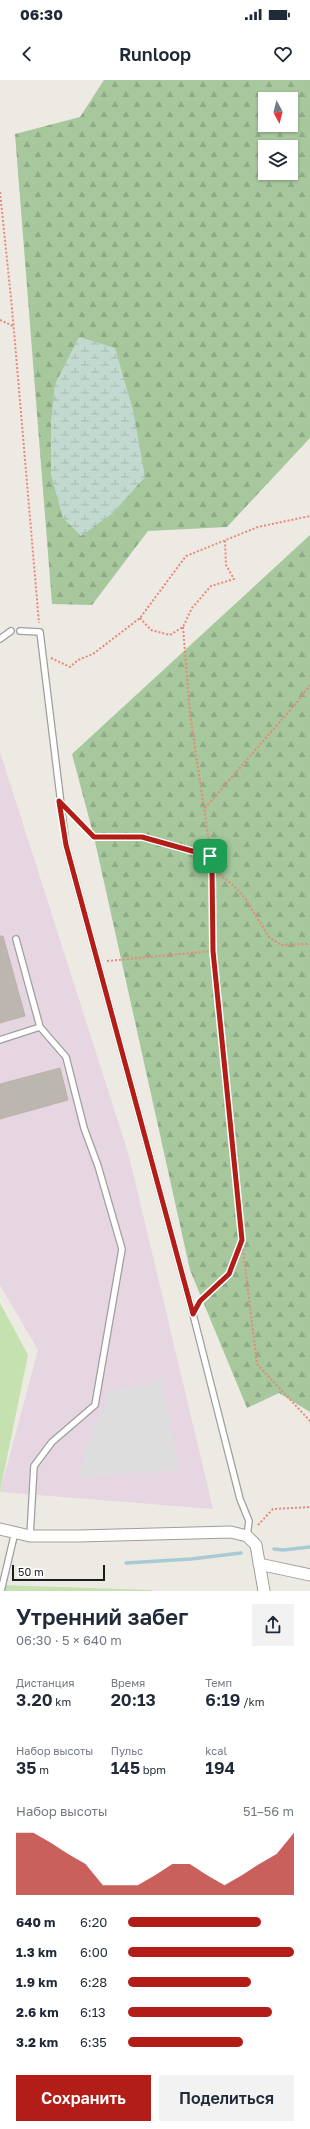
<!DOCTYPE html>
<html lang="ru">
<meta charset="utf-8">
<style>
:root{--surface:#fff;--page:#f2f2f3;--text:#1f2937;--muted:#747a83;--accent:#b31d17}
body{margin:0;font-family:"Golos Text",sans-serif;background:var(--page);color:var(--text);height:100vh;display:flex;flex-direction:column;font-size:15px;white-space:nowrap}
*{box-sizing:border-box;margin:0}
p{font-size:13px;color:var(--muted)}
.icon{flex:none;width:22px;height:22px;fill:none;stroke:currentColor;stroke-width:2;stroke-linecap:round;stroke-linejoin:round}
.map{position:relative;height:1511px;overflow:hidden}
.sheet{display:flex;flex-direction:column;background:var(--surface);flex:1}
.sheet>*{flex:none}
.needle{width:26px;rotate:173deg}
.tools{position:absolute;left:258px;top:12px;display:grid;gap:8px}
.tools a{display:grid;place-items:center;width:40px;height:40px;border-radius:0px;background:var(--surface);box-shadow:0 1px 3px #0004;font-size:20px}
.scale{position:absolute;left:12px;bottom:10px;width:93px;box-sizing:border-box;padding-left:4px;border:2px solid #1d1d1d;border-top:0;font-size:11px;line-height:14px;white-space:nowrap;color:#1d1d1d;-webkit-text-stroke:3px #fff;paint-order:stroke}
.pin{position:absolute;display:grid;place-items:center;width:34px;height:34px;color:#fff;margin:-17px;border-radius:8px;box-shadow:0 2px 6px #0006}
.round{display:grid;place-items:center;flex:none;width:42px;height:42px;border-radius:0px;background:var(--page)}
.summary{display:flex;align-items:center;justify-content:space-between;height:68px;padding:0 16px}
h1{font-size:22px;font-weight:600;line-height:30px}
.metrics{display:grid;grid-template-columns:repeat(3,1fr);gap:6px;height:68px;padding:4px 16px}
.metrics div{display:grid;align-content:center}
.metrics b{font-size:17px;font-weight:600}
.metrics small{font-size:11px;font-weight:400}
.metrics p{font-size:11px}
.chart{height:112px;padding:8px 16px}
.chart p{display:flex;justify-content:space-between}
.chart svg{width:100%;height:72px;margin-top:4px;fill:var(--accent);opacity:.7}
.primary-button{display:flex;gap:8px;margin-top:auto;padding:8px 16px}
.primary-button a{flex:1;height:46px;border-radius:0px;background:var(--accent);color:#fff;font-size:16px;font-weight:600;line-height:46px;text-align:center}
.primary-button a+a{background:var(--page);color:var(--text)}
ul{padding:0 16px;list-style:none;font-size:13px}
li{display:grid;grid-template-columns:64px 48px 1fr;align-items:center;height:30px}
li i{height:10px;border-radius:5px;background:var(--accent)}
.status{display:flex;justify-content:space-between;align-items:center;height:28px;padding:0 20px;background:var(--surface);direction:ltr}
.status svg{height:11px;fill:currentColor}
header{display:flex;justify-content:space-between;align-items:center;height:52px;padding:0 16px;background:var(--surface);font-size:18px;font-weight:600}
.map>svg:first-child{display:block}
.industrial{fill:#e5d6e2}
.grass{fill:#c5e1af}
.forest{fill:url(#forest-firs);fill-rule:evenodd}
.wetland{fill:url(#wetland-marsh)}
.parking{fill:#ddd}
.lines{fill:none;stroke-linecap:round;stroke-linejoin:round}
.stream{stroke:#a9c9d6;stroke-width:3.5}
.building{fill:#bcb6b1;stroke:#bcb2a8}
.lane-casing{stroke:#9e9e9e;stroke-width:8}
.street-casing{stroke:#9e9e9e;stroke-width:13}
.path{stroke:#e98878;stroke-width:2;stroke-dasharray:2 2;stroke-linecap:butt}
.lane{stroke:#fff;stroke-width:5.5}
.street{stroke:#fff;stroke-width:11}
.route-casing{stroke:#fff;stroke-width:8}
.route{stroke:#b31d17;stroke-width:5}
</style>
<div class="status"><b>06:30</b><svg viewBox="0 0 49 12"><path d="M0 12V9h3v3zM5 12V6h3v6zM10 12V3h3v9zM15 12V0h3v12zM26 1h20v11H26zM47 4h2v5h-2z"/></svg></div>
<header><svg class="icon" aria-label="back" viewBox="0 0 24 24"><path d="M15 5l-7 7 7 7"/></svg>Runloop<svg class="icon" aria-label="heart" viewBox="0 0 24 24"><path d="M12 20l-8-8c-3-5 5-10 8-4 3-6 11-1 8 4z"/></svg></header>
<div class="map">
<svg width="310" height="1511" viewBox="0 0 310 1511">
<defs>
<pattern id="forest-firs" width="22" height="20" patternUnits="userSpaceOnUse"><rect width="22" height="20" fill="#a7c79d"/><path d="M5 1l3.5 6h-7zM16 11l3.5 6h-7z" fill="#8faa87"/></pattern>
<pattern id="wetland-marsh" width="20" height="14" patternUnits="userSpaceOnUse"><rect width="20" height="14" fill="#c2d9cf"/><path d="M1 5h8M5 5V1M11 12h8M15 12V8" fill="none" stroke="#a6bab1"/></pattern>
</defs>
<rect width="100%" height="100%" fill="#edeae3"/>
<path class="industrial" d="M0 672 129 1076 213 1429 0 1412 38 1270 0 1205Z"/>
<path class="grass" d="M0 1223 28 1275 0 1412Z
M0 1505 151 1510 153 1511H0Z"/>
<path class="forest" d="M104 0H310V358L227 447 148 451 92 525 52 524 15 54 80 37ZM265 19H291V45H265ZM265 67H291V93H265Z
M310 455V1332L279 1313 247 1328 190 1190 94 757 72 674Z"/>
<path class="wetland" d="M79 257 115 268 133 330 145 397 113 433 81 456 63 438 51 395V341L55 304Z"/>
<path class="parking" d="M162 1300 179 1390 80 1398 87 1364 110 1311Z"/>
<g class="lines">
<path class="stream" d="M274 1469 283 1470 310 1467
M126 1483 191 1479 241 1473"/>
</g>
<path class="building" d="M0 856H3L25 936 0 943Z
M60 988 68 1020 0 1039V1004Z"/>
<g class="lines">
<g class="lane-casing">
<path id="lane" d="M20 551 40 552 66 765 193 1234 240 1419 249 1441 247 1456
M0 559 11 551
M16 859 40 947 66 977 84 1048 98 1086 122 1169 95 1325 52 1362 34 1386 30 1456
M0 960 40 947
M1 1511 15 1452"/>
</g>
<g class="street-casing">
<path id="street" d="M0 1449 30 1456H79L231 1452 247 1456 256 1465 264 1511
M259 1484 310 1495"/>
</g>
<path class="path" d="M0 112 12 228 39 543
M0 240 13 246
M140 538 151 550 170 555 183 547 192 528 211 506 234 499 226 485 225 460
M183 547 190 634 213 789V871L242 1160 229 1194 199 1222
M51 578 70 587 78 580 93 574 140 538 186 476 258 447 310 436
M205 728 298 621 310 605
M71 733 94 757H142L210 777
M213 789 234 806 245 818 269 857 281 865 310 864
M107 881 213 871
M242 1161 257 1284 310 1341
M258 1445 273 1429 310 1427"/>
<use href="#lane" class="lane"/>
<use href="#street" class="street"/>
</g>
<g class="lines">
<g class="route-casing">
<path id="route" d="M59 721 94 757H142L210 776 212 788 213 871 242 1160 229 1194 200 1221 193 1234 66 765Z"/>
</g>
<use href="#route" class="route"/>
</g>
</svg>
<div class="tools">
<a><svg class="needle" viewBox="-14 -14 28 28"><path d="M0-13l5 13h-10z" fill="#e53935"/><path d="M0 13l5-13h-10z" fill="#747a83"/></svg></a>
<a><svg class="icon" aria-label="layers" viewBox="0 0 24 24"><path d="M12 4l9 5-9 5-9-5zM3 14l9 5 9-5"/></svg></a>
</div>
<div class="scale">50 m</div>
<div class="pin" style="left:210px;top:776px;background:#1e9e55"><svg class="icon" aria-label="arrive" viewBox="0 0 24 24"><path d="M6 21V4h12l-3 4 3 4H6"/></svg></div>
</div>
<section class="sheet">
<div class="summary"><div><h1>Утренний забег</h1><p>06:30 · 5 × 640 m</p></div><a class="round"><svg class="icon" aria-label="share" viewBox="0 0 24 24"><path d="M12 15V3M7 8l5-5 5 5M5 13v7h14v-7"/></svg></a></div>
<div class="metrics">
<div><p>Дистанция</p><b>3.20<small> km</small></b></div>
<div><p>Время</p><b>20:13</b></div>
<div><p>Темп</p><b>6:19<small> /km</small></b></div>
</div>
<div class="metrics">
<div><p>Набор высоты</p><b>35<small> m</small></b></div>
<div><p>Пульс</p><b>145<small> bpm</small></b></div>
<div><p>kcal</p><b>194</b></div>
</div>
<div class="chart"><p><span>Набор высоты</span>51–56 m</p>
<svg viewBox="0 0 160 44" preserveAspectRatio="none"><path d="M0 44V6L10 6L20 12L30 19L40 25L50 38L60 38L70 38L80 32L90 25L100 25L110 32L120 38L130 32L140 25L150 19L160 6V44z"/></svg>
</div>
<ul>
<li><b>640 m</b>6:20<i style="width:80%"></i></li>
<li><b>1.3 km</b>6:00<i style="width:100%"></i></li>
<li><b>1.9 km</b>6:28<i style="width:74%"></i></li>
<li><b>2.6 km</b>6:13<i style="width:87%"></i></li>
<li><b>3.2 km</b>6:35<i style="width:69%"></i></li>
</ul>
<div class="primary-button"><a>Сохранить</a><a>Поделиться</a></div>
</section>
